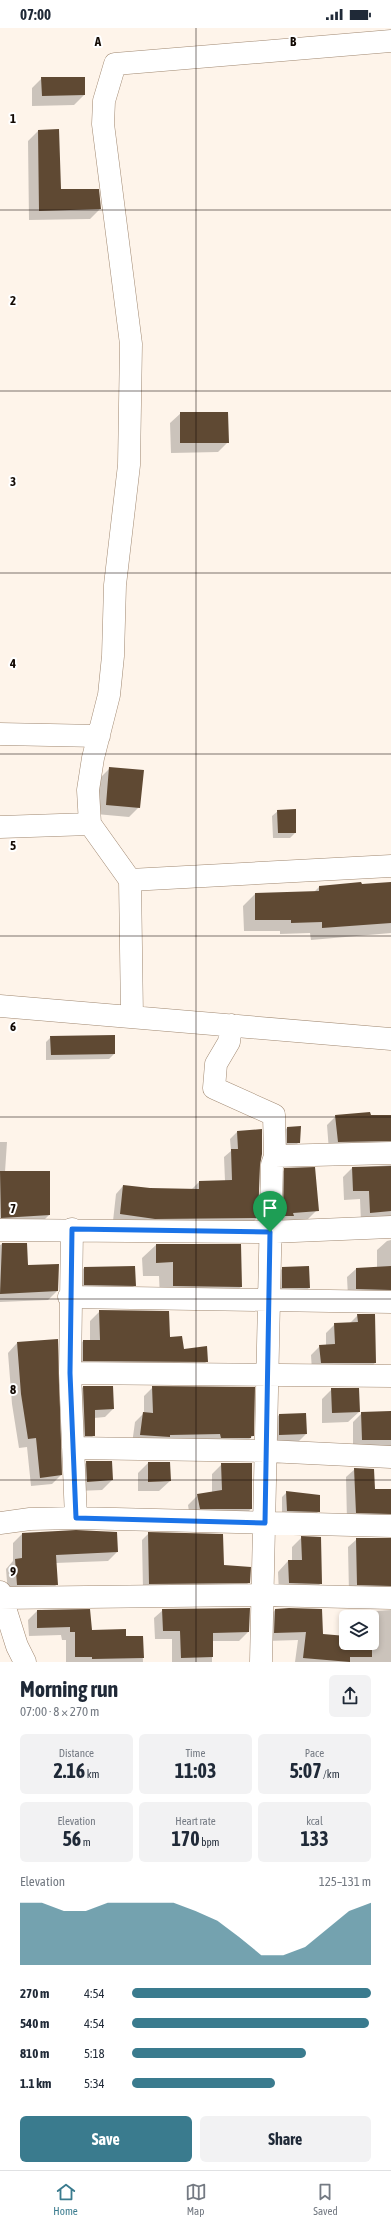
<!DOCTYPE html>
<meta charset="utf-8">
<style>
:root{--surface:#fff;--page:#f2f2f3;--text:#1f2937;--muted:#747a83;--line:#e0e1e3;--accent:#3a7b8e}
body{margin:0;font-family:"Asap Condensed",sans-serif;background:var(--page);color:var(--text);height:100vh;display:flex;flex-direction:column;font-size:15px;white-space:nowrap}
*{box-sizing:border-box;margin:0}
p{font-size:13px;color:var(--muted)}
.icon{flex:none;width:22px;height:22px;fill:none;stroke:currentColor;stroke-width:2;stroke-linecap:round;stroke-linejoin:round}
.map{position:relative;height:1634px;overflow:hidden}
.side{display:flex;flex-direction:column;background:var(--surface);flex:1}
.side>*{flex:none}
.buttons{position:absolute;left:339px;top:1582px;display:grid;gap:8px}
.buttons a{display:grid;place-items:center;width:40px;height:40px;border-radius:6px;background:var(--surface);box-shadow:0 2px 6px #0003;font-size:20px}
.pin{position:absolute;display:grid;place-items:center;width:34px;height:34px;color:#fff;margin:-41px -17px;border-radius:50% 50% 50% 0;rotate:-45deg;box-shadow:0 0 4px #0007}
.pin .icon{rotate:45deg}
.round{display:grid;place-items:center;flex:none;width:42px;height:42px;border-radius:6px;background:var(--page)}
.overview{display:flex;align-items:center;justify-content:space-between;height:68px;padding:0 20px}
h1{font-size:22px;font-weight:700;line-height:30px}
.metrics{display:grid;grid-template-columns:repeat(3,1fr);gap:6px;height:68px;padding:4px 20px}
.metrics div{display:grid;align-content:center;border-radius:6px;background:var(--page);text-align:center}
.metrics b{font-size:20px;font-weight:700}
.metrics small{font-size:11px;font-weight:400}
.metrics p{font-size:11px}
.chart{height:112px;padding:8px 20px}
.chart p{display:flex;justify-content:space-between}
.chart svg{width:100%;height:72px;margin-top:4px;fill:var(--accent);opacity:.7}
.cta{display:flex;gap:8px;margin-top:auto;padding:8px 20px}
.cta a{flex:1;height:46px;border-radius:6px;background:var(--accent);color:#fff;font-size:16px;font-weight:700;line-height:46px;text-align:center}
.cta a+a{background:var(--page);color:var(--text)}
ul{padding:0 20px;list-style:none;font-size:13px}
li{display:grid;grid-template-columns:64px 48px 1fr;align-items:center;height:30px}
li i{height:10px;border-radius:5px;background:var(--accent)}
.status{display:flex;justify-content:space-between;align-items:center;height:28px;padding:0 20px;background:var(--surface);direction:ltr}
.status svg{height:11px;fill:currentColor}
.tab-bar{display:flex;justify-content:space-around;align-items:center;height:56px;border-top:1px solid var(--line);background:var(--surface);font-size:11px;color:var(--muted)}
.tab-bar a{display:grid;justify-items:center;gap:2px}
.tab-bar .on{color:var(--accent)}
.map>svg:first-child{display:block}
.shadow{fill:#0003}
.building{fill:#5f4933}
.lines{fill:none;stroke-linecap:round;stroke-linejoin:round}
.minor-casing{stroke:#a08871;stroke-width:23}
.minor{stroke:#fff;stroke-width:22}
.route-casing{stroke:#fff;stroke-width:8}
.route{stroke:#1a73e8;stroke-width:5}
.grid{fill:none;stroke:#130a04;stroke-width:1;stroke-opacity:0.55}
.grid-label{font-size:13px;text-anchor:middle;font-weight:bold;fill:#130a04;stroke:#fff;stroke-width:4;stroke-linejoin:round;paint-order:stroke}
</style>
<div class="status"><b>07:00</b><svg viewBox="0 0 49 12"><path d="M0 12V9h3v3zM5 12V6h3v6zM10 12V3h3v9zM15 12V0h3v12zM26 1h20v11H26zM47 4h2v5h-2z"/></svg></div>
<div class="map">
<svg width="391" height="1634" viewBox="0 0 391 1634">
<rect width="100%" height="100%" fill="#fef4ea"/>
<path class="shadow" d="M42 50H84V67L74 77 32 78V60Z
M38 103 60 163 100 181 90 191 29 192 28 113Z
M181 385 228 414 218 424 171 425 170 395Z
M110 740 139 779 129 789 96 786 100 750Z
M278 783 295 805 290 810H273L272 788Z
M391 855V905L311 912 310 905 280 906V903H244L243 878 255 866 314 864 319 859Z
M51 1009 114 1026 109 1031 46 1032V1014Z
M336 1088H391V1126L329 1123 327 1097Z
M287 1100 299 1114 293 1120H282V1105Z
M237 1104 258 1137 257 1190 250 1197 113 1193 116 1166 123 1158 150 1161 191 1162 199 1154 225 1153 224 1129 231 1123 230 1111Z
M0 1114H7L5 1144 49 1187 39 1197 0 1199Z
M391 1137V1200L361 1194 360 1171 344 1172 343 1149 352 1140Z
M285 1141 317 1182 307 1192 282 1197 275 1151Z
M391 1212V1269H348L347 1249 356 1241 377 1240V1222L387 1213Z
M2 1216H26L27 1238 57 1263 48 1272 0 1274V1217Z
M156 1217 241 1259 227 1272 160 1271 159 1248H143L142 1230Z
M84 1240 135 1257 125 1267 74 1266V1250Z
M283 1240 309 1260 299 1270 272 1269 273 1250Z
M100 1283 183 1322 207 1333 198 1343 73 1342 74 1323 83 1313H90V1293Z
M358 1287 375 1335 366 1344 312 1343 311 1327 320 1318H326V1305L335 1296 350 1295Z
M17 1315 61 1447 52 1456 31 1458 27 1419 19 1420 12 1376 8 1325Z
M83 1359 113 1381 105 1389 94 1390V1407L86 1416H77L75 1367Z
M153 1359 253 1408 241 1418 132 1416 135 1394 144 1385V1368Z
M332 1361 359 1384 348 1394 322 1395V1371Z
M391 1384V1420L353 1421V1394L362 1385Z
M279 1387 306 1406 296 1416 269 1417V1397Z
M87 1434 112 1452 102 1462 77 1463 76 1444Z
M148 1435 170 1453 159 1463H138V1445Z
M222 1436 251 1481 241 1491 190 1490 188 1477 198 1467 212 1464V1446Z
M355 1441 374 1462H391V1499L347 1493 346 1449Z
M287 1464 319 1483 314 1488H282V1469Z
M149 1505 223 1538 249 1554 243 1561 143 1562 142 1512Z
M22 1506 117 1524 108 1533 55 1535 57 1556 48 1566H8L6 1541 13 1533V1515Z
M302 1509 321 1555 311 1566 279 1565 278 1544 288 1533H292V1519Z
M391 1510V1571L349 1565 348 1519 357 1511Z
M249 1581 248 1604 239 1613H212V1634H172V1611H155L154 1590 163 1582Z
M275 1582 322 1607 346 1609V1615H372V1589H369L375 1583 391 1582V1634H295L298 1612 266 1613V1591Z
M37 1583 91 1603 125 1609H142L143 1634H66V1612H62L61 1607 29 1608 28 1592Z"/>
<path class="building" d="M41 49H85V67L42 68Z
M59 101 61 161H99L101 181 39 183 38 102Z
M180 384H228L229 415H180Z
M109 739 144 742 140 780 106 777Z
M296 781V805H278L277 782Z
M361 854 362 856 391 854V895L322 900V894L291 895V892H255V865L319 863V858Z
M115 1007V1026L51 1027 50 1008Z
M370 1084 371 1087H391V1113L338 1114 335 1087Z
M301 1098 300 1115H287V1099Z
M262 1101V1126L260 1137 258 1190 155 1191 120 1186 123 1157 150 1160 199 1161V1153L232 1152 231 1121H238L237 1103Z
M391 1138V1183L370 1185 369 1163H353L352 1139Z
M315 1139 319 1183 293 1185 294 1188H283L284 1140Z
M0 1143H50V1187L1 1190Z
M2 1215H27L28 1237 59 1236 58 1263 0 1266Z
M156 1216H241L242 1259 173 1258V1234L156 1235Z
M135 1238 136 1258 84 1257V1239Z
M309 1238 310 1260H282V1239Z
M391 1238V1262L356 1261V1240Z
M99 1282 169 1283 170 1309 182 1308 184 1321 207 1318 208 1334 83 1333V1312H100Z
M357 1286H375L376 1335H321L319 1317 335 1316 334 1295 358 1294Z
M58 1311 62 1447 40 1450 36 1410 28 1411 21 1366 17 1314Z
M83 1358H113L114 1381 95 1382V1408H85Z
M152 1358 255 1359 254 1408H251V1410H221L220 1406 170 1407V1409L140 1407 143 1384 153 1385Z
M331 1360H359L360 1384 332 1385Z
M391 1383V1412H362L361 1384Z
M306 1385 307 1406 279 1407V1386Z
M86 1433H112L113 1452 87 1454Z
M148 1434H170L171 1453 148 1454Z
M221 1435H252V1481H200L197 1466 222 1462Z
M354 1440 374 1441 375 1461H391V1486L356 1485Z
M286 1463 320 1467V1484L287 1483Z
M76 1502 117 1504 118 1524 56 1527 58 1557H17L15 1531 22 1530V1505Z
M148 1504 223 1506 224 1537 251 1539 250 1555 149 1556Z
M301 1508 321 1509 322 1556 289 1555 288 1532H302Z
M356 1510H391V1558L357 1557Z
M250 1580 249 1604 213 1605V1629L181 1630 180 1603H163L162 1581Z
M289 1580 322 1581 323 1606 346 1608V1615H372V1611V1629H350V1634L303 1630 306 1604 274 1605 275 1581Z
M90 1581 92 1602 126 1601V1608H143L144 1630 92 1631V1629H75V1604H70V1599L37 1600V1582Z"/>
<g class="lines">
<g class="minor-casing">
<path id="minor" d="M0 706 99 708
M0 799 90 796
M130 852 391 838
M0 978 391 1011
M132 988 130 852 90 796 88 762 93 730 109 667 113 628 115 557 129 437 131 316 103 96 104 73 115 36 391 13
M231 997 229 1014 216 1036 214 1060 274 1087 275 1128
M72 1201 70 1345 76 1490
M0 1202 270 1204 391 1199
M69 1269 391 1274
M70 1345 391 1348
M73 1420 267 1423 391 1429
M0 1495 30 1491 76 1490 391 1498
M0 1564 17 1618 25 1634
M1 1570 263 1567 391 1570
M261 1634 272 1137 275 1128 391 1125"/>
</g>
<use href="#minor" class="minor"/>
</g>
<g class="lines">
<g class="route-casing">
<path id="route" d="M72 1201 270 1204 265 1495 76 1490 70 1345Z"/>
</g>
<use href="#route" class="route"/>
</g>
<path class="grid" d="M196 0V1634M0 182H391M0 363H391M0 545H391M0 726H391M0 908H391M0 1089H391M0 1271H391M0 1452H391"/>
<g class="grid-label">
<text x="98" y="18">A</text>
<text x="293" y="18">B</text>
<text x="13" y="95">1</text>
<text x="13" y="277">2</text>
<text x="13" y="458">3</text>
<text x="13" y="640">4</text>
<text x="13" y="822">5</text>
<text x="13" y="1003">6</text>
<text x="13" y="1185">7</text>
<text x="13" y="1366">8</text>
<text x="13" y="1548">9</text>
</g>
</svg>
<div class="buttons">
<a><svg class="icon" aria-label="layers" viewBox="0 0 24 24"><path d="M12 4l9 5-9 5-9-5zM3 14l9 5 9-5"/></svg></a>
</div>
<div class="pin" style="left:270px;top:1204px;background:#1e9e55"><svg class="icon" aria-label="arrive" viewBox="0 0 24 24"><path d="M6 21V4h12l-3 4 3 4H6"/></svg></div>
</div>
<section class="side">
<div class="overview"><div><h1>Morning run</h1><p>07:00 · 8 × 270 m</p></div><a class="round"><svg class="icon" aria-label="share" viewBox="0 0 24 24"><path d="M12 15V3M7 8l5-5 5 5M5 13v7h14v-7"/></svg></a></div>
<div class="metrics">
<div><p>Distance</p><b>2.16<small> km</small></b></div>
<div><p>Time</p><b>11:03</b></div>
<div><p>Pace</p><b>5:07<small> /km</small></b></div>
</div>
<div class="metrics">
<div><p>Elevation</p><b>56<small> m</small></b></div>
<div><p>Heart rate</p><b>170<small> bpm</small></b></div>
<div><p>kcal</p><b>133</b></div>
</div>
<div class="chart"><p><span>Elevation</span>125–131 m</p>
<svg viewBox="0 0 160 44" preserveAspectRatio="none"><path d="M0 44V6L10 6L20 11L30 11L40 6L50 6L60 6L70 6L80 11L90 17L100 27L110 38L120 38L130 33L140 22L150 11L160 6V44z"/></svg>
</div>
<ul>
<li><b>270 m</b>4:54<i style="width:100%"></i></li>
<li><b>540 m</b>4:54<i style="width:99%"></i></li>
<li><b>810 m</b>5:18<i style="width:73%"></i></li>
<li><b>1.1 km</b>5:34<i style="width:60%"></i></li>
</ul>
<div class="cta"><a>Save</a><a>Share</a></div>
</section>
<nav class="tab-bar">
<a class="on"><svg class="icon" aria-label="home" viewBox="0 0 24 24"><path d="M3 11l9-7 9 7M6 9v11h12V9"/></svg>Home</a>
<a><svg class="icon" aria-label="map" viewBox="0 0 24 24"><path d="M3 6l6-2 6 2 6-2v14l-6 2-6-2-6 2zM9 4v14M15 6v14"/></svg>Map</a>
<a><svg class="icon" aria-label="saved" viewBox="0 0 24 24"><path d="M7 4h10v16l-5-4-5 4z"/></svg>Saved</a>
</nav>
